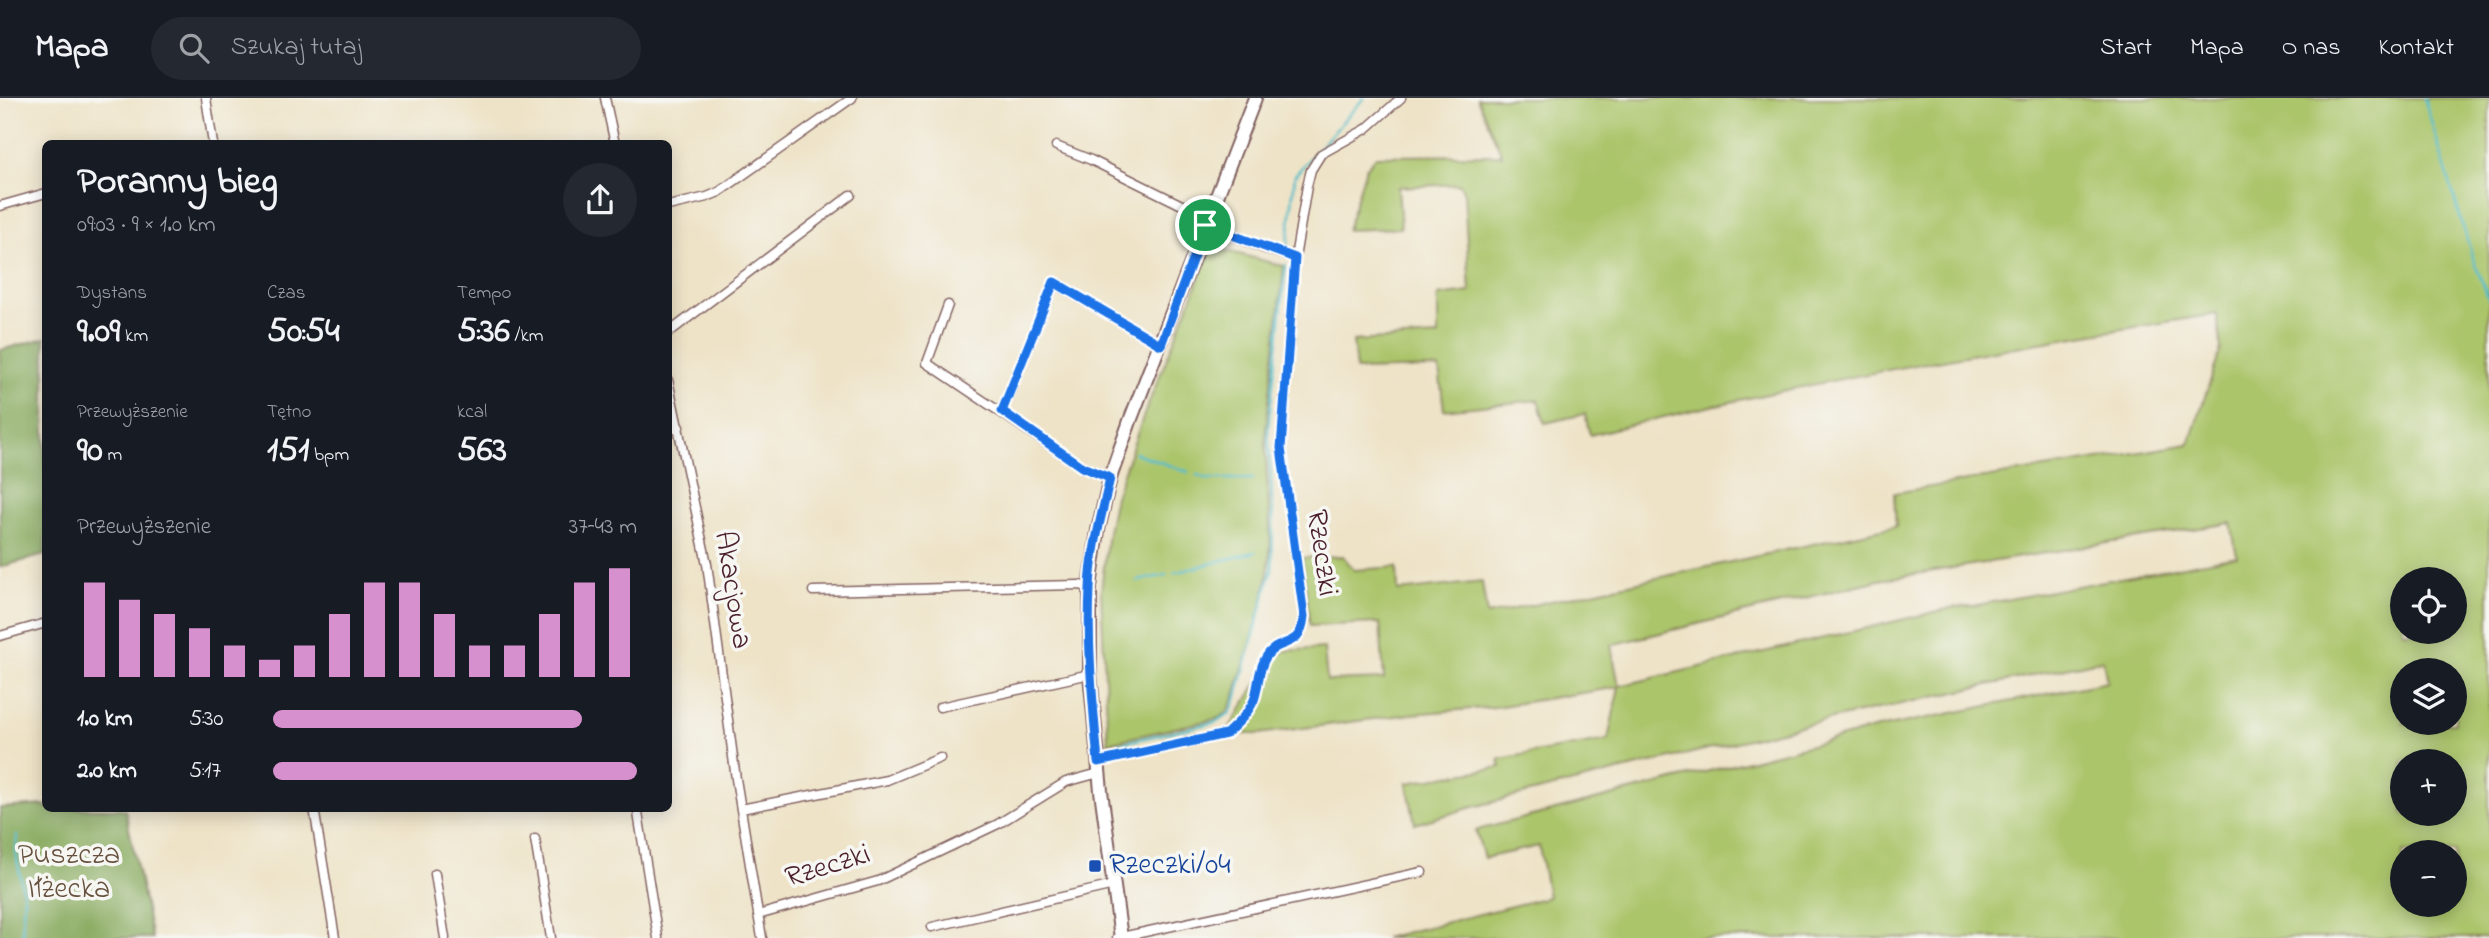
<!DOCTYPE html>
<html lang="pl">
<meta charset="utf-8">
<style>
:root{--surface:#171b24;--page:#242831;--text:#f1f3f6;--muted:#9ea1a6;--line:#363941;--accent:#d690ce}
body{margin:0;font-family:"Indie Flower",sans-serif;background:var(--page);color:var(--text);height:100vh;display:flex;flex-direction:column;font-size:26px;white-space:nowrap}
*{box-sizing:border-box;margin:0}
p{font-size:23px;color:var(--muted)}
.icon{flex:none;width:38px;height:38px;fill:none;stroke:currentColor;stroke-width:2;stroke-linecap:round;stroke-linejoin:round}
.map{position:relative;flex:1;overflow:hidden}
.drawer{position:absolute;left:42px;top:42px;width:630px;height:672px;display:flex;flex-direction:column;background:var(--surface);border-radius:10px;box-shadow:0 4px 18px #0003}
.drawer>*{flex:none}
.controls{position:absolute;left:2390px;top:469px;display:grid;gap:14px}
.controls a{display:grid;place-items:center;width:77px;height:77px;border-radius:50%;background:var(--surface);box-shadow:0 4px 18px #0003;font-size:35px}
.pin{position:absolute;display:grid;place-items:center;width:60px;height:60px;color:#fff;margin:-30px;border:4px solid #fff;border-radius:50%;box-shadow:0 2px 7px #0007}
.round{display:grid;place-items:center;flex:none;width:74px;height:74px;border-radius:37px;background:var(--page)}
.summary{display:flex;align-items:center;justify-content:space-between;height:119px;padding:0 35px}
h1{font-size:38px;font-weight:700;line-height:52px}
.stats{display:grid;grid-template-columns:repeat(3,1fr);gap:10px;height:119px;padding:7px 35px}
.stats div{display:grid;align-content:center}
.stats b{font-size:35px;font-weight:700}
.stats small{font-size:19px;font-weight:400}
.stats p{font-size:19px}
.chart{height:196px;padding:14px 35px}
.chart p{display:flex;justify-content:space-between}
.chart svg{width:100%;height:126px;margin-top:7px;stroke:var(--accent);stroke-width:6}
ul{padding:0 35px;list-style:none;font-size:23px}
li{display:grid;grid-template-columns:112px 84px 1fr;align-items:center;height:52px}
li i{height:18px;border-radius:9px;background:var(--accent)}
header{display:flex;align-items:center;gap:42px;box-sizing:border-box;height:98px;padding:0 35px;background:var(--surface);border-bottom:2px solid var(--line)}
header strong{font-size:33px}
nav{display:flex;gap:38px;margin-inline-start:auto;font-size:24px}
.search{width:490px;height:63px;background:var(--page);display:flex;align-items:center;gap:18px;box-sizing:border-box;padding:0 24px;border-radius:38px;color:var(--muted);font-size:26px}
.map>svg:first-child{display:block}
.green{fill:#abc56b;stroke:#7a724b;stroke-width:2;fill-rule:evenodd}
.forest{fill:#88aa5f;stroke:#696445;stroke-width:2}
.lines{fill:none;stroke-linecap:round;stroke-linejoin:round}
.stream{stroke:#4fbcc8;stroke-width:2.5}
.minor-casing{stroke:#836462;stroke-width:11}
.secondary-casing{stroke:#836462;stroke-width:16}
.minor{stroke:#fff;stroke-width:8}
.secondary{stroke:#fff;stroke-width:12}
.route-casing{stroke:#fff;stroke-width:14}
.route{stroke:#1a73e8;stroke-width:9}
.transit-dot{fill:#1a4fb4;stroke:#f6f6f2;stroke-width:2.5}
.labels{text-anchor:middle;dominant-baseline:central;stroke-width:7;stroke-linejoin:round;paint-order:stroke}
.street-label{font-size:30px;fill:#4a1f2b;stroke:#f6f6f2}
.park-label{font-size:30px;fill:#67513e;stroke:#f6f6f2}
.transit-label{font-size:30px;fill:#164399;stroke:#f6f6f2;text-anchor:start}
</style>
<header>
<strong>Mapa</strong>
<div class="search"><svg class="icon" aria-label="search" viewBox="0 0 24 24"><circle cx="10" cy="10" r="6"/><path d="M15 15l6 6"/></svg>Szukaj tutaj</div>
<nav><a>Start</a><a>Mapa</a><a>O nas</a><a>Kontakt</a></nav>
</header>
<div class="map">
<svg width="2489" height="840" viewBox="0 0 2489 840">
<rect width="100%" height="100%" fill="#f6f6f2"/>
<filter id="ink" filterUnits="userSpaceOnUse"><feTurbulence type="fractalNoise" baseFrequency=".0143" numOctaves="2"/><feDisplacementMap in="SourceGraphic" scale="14" xChannelSelector="R" yChannelSelector="G"/><feConvolveMatrix kernelMatrix="1 2 1 2 8 2 1 2 1" color-interpolation-filters="sRGB"/></filter>
<filter id="wash" filterUnits="userSpaceOnUse"><feTurbulence type="fractalNoise" baseFrequency=".00686" numOctaves="4" result="noise"/><feDisplacementMap in="SourceGraphic" scale="28" xChannelSelector="R" yChannelSelector="G"/><feGaussianBlur stdDeviation="1.57" result="paint"/><feColorMatrix in="noise" values="0 0 0 0 0 0 0 0 0 0 0 0 0 0 0 0 0 1.4 0 .05"/><feComposite in="paint" operator="in"/></filter>
<g filter="url(#wash)">
<rect width="100%" height="100%" fill="#eee3c7"/>
<path class="green" d="M1477 0H2489V840H1384L1548 799 1539 748 1484 760 1476 733 1481 731 1878 630 2107 584 2103 562 1813 625 1473 709 1415 726 1407 685 1501 669 1499 661 1608 642 1619 589 1495 609 1411 616 1258 636H1226L1272 560 1284 553 1324 550 1327 583 1384 581 1380 525 1310 528 1302 460 1343 458 1354 472 1397 469 1398 493 1482 484 1487 517 1896 428 1894 395 2189 346 2221 251 2217 216C2008 249 1795 285 1590 337L1585 316 1545 325 1538 302 1444 312 1439 270 1356 272 1353 243 1438 238V198L1470 194 1464 95 1460 86 1398 89 1401 130 1347 132 1366 70 1376 58 1502 57ZM2231 425 2237 458 1972 508 1956 509 1619 588 1611 547 1879 482ZM2403 481H2455V534H2403ZM2403 572H2455V625H2403ZM2403 663H2455V716H2403ZM2403 754H2455V807H2403Z
M1212 149 1284 168 1266 330C1264 371 1272 412 1270 454 1268 503 1247 553 1234 601L1228 613 1220 620 1108 645 1101 493 1108 434 1115 398 1145 314Z"/>
<path class="forest" d="M45 240V457L0 469V252Z
M45 707 46 710 125 711 152 840H0V710Z"/>
<g class="lines">
<path class="stream" d="M2424 0 2474 164 2489 201
M1287 153 1295 77 1364 0
M1135 355 1188 374
M1197 377 1208 381H1253
M1174 475 1255 454
M1137 483 1166 477
M1118 646 1216 624 1230 615 1235 605 1272 471 1273 420 1268 332 1286 167
M17 738 16 755 24 799 22 840"/>
</g>
</g>
<g filter="url(#ink)">
<g class="lines">
<g class="minor-casing">
<path id="minor" d="M206 0 213 46
M605 0 615 46
M1056 48 1091 62 1208 120
M0 108 46 95
M668 108 707 99 719 94 852 0
M1205 127 1263 150 1295 160
M948 207 927 265 1082 369 1110 380
M668 235 851 97
M668 282 707 466 736 681 762 840
M1002 313 1054 185 1161 247
M668 332 679 329
M813 493 1079 487 1090 489
M0 538 46 525
M940 609 1090 576
M1098 664 1226 636C1237 626 1248 616 1254 602 1259 588 1258 571 1266 559 1279 538 1301 553 1304 518L1281 350 1295 160 1307 88 1311 72 1321 56 1366 31 1401 0
M314 710 335 840
M741 711 887 682 940 660
M638 715 658 840
M535 741 551 840
M435 776 445 840
M758 817 878 783 998 726 1066 684 1099 675
M932 829 1114 787
M1117 840 1422 774"/>
</g>
<g class="secondary-casing">
<path id="secondary" d="M1121 840 1101 693 1090 576V489L1098 432 1110 380 1130 323 1255 0"/>
</g>
<use href="#minor" class="minor"/>
<use href="#secondary" class="secondary"/>
</g>
</g>
<g class="lines" filter="url(#ink)">
<g class="route-casing">
<path id="route" d="M1205 127 1295 160 1281 350 1304 518C1301 553 1279 538 1266 559 1258 571 1259 588 1254 602 1248 616 1237 626 1226 636L1098 664C1093 606 1087 549 1090 491 1091 454 1102 416 1110 380L1082 369 1002 313 1054 184 1161 247Z"/>
</g>
<use href="#route" class="route"/>
</g>
<rect class="transit-dot" x="1088" y="761" width="14" height="14" rx="3.5"/>
<g class="labels">
<g class="street-label">
<text transform="translate(1321 455) rotate(82)">Rzeczki</text>
<text transform="translate(732 492) rotate(81)">Akacjowa</text>
<text transform="translate(828 769) rotate(-17)">Rzeczki</text>
</g>
<g class="park-label">
<text x="69" y="758">Puszcza<tspan x="69" dy="34">Iłżecka</tspan></text>
</g>
<g class="transit-label">
<text x="1109" y="768">Rzeczki/04</text>
</g>
</g>
</svg>
<div class="controls">
<a><svg class="icon" aria-label="locate" viewBox="0 0 24 24"><circle cx="12" cy="12" r="6"/><path d="M12 2v4M12 18v4M2 12h4M18 12h4"/></svg></a>
<a><svg class="icon" aria-label="layers" viewBox="0 0 24 24"><path d="M12 4l9 5-9 5-9-5zM3 14l9 5 9-5"/></svg></a>
<a>+</a>
<a>−</a>
</div>
<div class="pin" style="left:1205px;top:127px;background:#1e9e55"><svg class="icon" aria-label="arrive" viewBox="0 0 24 24"><path d="M6 21V4h12l-3 4 3 4H6"/></svg></div>
<section class="drawer">
<div class="summary"><div><h1>Poranny bieg</h1><p>09:03 · 9 × 1.0 km</p></div><a class="round"><svg class="icon" aria-label="share" viewBox="0 0 24 24"><path d="M12 15V3M7 8l5-5 5 5M5 13v7h14v-7"/></svg></a></div>
<div class="stats">
<div><p>Dystans</p><b>9.09<small> km</small></b></div>
<div><p>Czas</p><b>50:54</b></div>
<div><p>Tempo</p><b>5:36<small> /km</small></b></div>
</div>
<div class="stats">
<div><p>Przewyższenie</p><b>90<small> m</small></b></div>
<div><p>Tętno</p><b>151<small> bpm</small></b></div>
<div><p>kcal</p><b>563</b></div>
</div>
<div class="chart"><p><span>Przewyższenie</span>37–43 m</p>
<svg viewBox="0 0 160 44" preserveAspectRatio="none"><path d="M5 44V11M15 44V17M25 44V22M35 44V27M45 44V33M55 44V38M65 44V33M75 44V22M85 44V11M95 44V11M105 44V22M115 44V33M125 44V33M135 44V22M145 44V11M155 44V6"/></svg>
</div>
<ul>
<li><b>1.0 km</b>5:30<i style="width:85%"></i></li>
<li><b>2.0 km</b>5:17<i style="width:100%"></i></li>
</ul>
</section>
</div>
